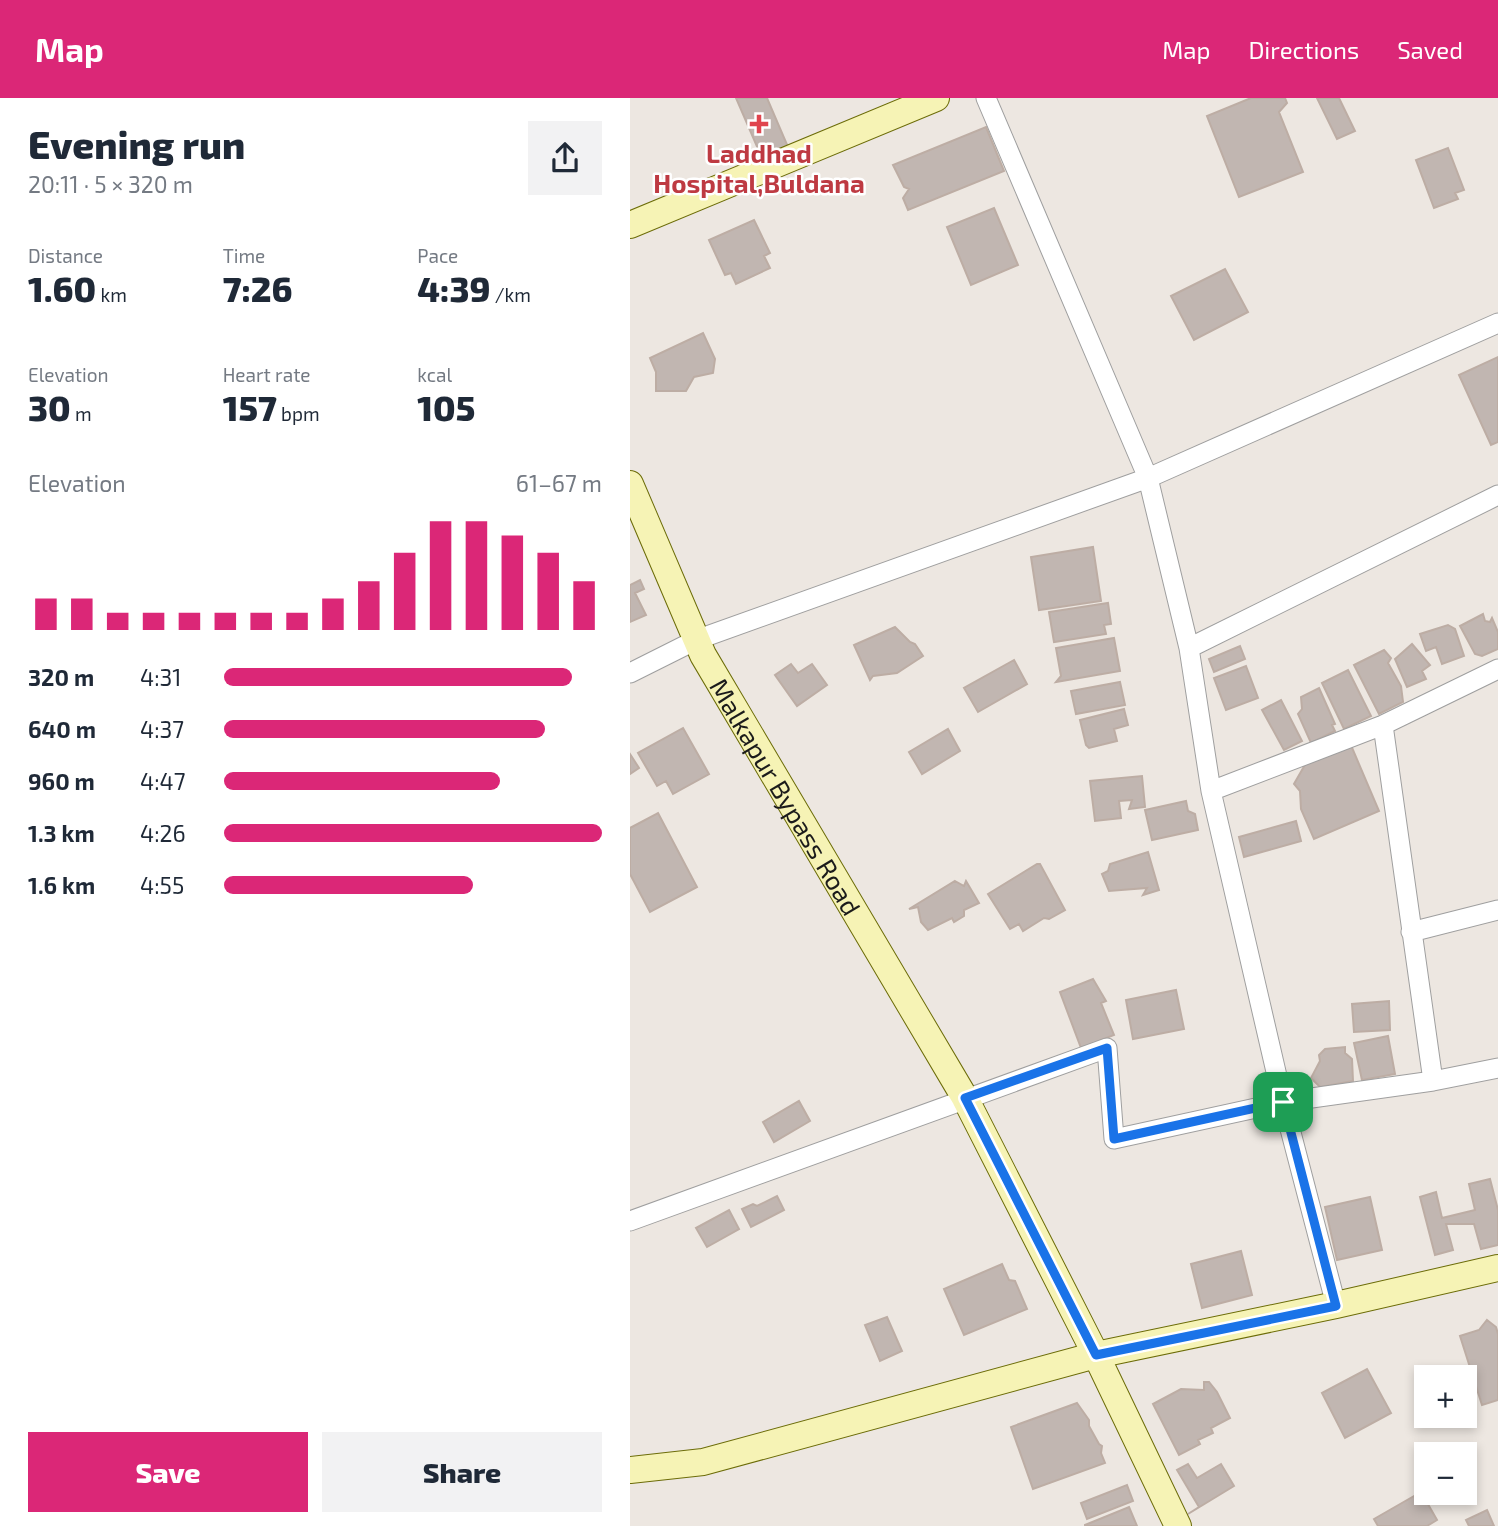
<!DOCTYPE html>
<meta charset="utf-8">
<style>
:root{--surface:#fff;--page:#f2f2f3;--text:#1f2937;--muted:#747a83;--accent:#db2777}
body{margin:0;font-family:"Exo 2",sans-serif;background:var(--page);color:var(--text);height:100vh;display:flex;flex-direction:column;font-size:26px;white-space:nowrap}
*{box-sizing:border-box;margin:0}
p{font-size:23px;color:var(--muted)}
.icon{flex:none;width:38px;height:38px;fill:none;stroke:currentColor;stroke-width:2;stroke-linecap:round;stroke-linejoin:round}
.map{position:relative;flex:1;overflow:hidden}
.details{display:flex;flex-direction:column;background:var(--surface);width:630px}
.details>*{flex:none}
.fabs{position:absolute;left:784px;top:1267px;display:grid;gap:14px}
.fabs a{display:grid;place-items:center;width:63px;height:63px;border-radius:0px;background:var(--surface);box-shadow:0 4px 10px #0003;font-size:35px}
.pin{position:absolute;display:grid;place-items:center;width:60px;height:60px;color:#fff;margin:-30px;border-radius:14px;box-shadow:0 4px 10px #0006}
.round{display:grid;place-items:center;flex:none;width:74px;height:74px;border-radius:0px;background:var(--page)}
.overview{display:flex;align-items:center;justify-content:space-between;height:119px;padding:0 28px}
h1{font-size:38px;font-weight:800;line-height:52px}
.figures{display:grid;grid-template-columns:repeat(3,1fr);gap:10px;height:119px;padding:7px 28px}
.figures div{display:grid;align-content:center}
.figures b{font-size:35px;font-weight:800}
.figures small{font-size:19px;font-weight:400}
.figures p{font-size:19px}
.chart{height:196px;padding:14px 28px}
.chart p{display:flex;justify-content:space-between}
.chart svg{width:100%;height:126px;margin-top:7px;stroke:var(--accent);stroke-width:6}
.button{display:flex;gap:14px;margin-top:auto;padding:14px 28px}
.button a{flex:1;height:80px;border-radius:0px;background:var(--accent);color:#fff;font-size:28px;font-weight:800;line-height:80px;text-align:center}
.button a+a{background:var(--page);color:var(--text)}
ul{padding:0 28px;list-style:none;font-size:23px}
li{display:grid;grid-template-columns:112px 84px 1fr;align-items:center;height:52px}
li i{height:18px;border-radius:9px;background:var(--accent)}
header{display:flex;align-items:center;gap:42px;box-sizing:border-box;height:98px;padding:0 35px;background:var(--accent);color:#fff}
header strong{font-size:33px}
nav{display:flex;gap:38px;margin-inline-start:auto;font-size:24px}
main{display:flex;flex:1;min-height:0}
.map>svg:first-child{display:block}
.building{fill:#c1b6b1;stroke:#bdada4;stroke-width:2}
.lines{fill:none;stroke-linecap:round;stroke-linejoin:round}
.street-casing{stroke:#9f9f9f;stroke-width:21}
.secondary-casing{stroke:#6c6c08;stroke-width:28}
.street{stroke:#fff;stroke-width:19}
.secondary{stroke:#f6f3b5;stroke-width:26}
.route-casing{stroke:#fff;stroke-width:14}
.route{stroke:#1a73e8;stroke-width:9}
.health-dot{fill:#e0444e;stroke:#fff;stroke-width:2.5}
.labels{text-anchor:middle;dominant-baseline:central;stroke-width:5;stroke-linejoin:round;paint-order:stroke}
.health-label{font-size:26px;font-weight:bold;fill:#be3a42;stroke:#fff}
.street-label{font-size:26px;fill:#1b1b1b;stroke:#fff}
</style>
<header>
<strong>Map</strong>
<nav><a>Map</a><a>Directions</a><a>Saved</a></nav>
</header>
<main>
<section class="details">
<div class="overview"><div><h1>Evening run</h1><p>20:11 · 5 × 320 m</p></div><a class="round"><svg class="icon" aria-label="share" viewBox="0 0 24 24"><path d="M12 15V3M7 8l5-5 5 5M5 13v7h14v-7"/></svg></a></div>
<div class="figures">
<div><p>Distance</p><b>1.60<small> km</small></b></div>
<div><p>Time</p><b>7:26</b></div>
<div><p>Pace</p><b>4:39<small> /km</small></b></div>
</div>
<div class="figures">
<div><p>Elevation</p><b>30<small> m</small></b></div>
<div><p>Heart rate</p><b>157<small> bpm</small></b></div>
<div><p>kcal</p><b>105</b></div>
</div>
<div class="chart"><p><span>Elevation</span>61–67 m</p>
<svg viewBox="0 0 160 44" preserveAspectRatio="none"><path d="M5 44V33M15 44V33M25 44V38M35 44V38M45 44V38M55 44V38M65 44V38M75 44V38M85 44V33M95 44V27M105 44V17M115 44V6M125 44V6M135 44V11M145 44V17M155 44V27"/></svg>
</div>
<ul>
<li><b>320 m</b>4:31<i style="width:92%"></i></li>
<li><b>640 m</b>4:37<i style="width:85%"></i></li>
<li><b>960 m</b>4:47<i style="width:73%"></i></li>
<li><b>1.3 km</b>4:26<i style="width:100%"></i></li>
<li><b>1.6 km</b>4:55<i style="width:66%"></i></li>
</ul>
<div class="button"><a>Save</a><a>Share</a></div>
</section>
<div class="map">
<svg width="868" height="1428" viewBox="0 0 868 1428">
<rect width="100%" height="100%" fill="#ede7e1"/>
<path class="building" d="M106 0H137L161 56 135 67Z
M621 0H655L657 5 649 14 673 74 609 99 577 18Z
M687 0H709L725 33 707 41Z
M356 29 374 73 278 112 273 100 279 91 274 89 263 67Z
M818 50 834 92 825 95 828 101 804 110 786 62Z
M364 110 388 167 341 187 317 129Z
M124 122 140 155 134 158 140 170 106 186 101 175 95 177 79 142Z
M595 171 618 214 564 242 541 198Z
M73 235 85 261 83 275 64 279 56 293H26V274L20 260Z
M868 259V344L861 347 829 277Z
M463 449 471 503 409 512 401 459Z
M10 482 14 491 5 495 16 517 0 524V487Z
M478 505 481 526 474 527 476 536 424 544 419 514Z
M853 516 855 523 860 524 862 520 868 534V551L852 558 845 556 830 528Z
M818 527 825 531 834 558 812 566 806 549 796 553 790 536Z
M265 529 280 544 285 546 293 558 267 575 243 578 240 582 224 547Z
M484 540 490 573 426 584 431 578 426 550Z
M782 546 800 567 792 573 796 581 777 589 765 561Z
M610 548 615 561 584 574 579 561Z
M754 552 761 560 758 565 771 588 773 604 749 616 724 567Z
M384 562 397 586 348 614 334 590Z
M161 566 168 575 182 566 197 587 167 608 145 577Z
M616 568 628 600 596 612 584 580Z
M718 572 741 618 714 631 692 585Z
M490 584 495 607 446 616 441 593Z
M689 590 705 626 702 627 705 633 681 645 668 616 672 611 671 599Z
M651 602 672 643 654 652 632 612Z
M494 611 498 627 484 631 487 643 459 650 456 647 450 622Z
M53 630 79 676 43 696 36 683 27 688 8 655Z
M318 631 330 653 292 676 279 654Z
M720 645 749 713 684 741 671 711 670 693 664 686 676 665Z
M0 656 9 670 0 676Z
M512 678 515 709 499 711 502 702 489 703 491 720 465 723 460 683Z
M556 703 558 713 565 716 568 732 522 742 515 712Z
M28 715 67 789 20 814 0 776V730Z
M666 723 671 743 614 759 609 739Z
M518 754 529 792 513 797 517 790 479 793 472 776 478 773 480 766Z
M407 766H410L435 812 419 821 414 820 393 833 389 826 380 831 358 796Z
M325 783 334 788 336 783 349 805 334 812V818L324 824 322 820 298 832 291 824 288 809 279 811Z
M463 881 476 903 471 905 484 937 451 950 430 894Z
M546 892 554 931 503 941 496 902Z
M759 903 760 932 724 934 722 906Z
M758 938 765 976 732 982 724 945Z
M715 949V955L722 961 723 983 690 989 681 980 690 963 689 957 695 951Z
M169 1003 180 1023 144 1044 133 1024Z
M860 1081 868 1112V1147L851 1151 844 1126H816L823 1152 805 1157 790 1099 806 1094 812 1120 845 1112 839 1086Z
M147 1098 154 1112 121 1129 112 1111 123 1106 127 1108Z
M740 1099 752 1152 707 1162 695 1109Z
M99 1112 109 1131 77 1149 66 1130Z
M611 1153 622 1197 572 1210 561 1166Z
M372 1166 379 1182 385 1183 397 1211 334 1237 314 1191Z
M257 1219 272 1253 250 1263 235 1227Z
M857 1222 866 1229 868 1236V1302L852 1307 830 1238 849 1232Z
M737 1271 761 1315 715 1340 692 1295Z
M574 1284H579L587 1294 600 1320 581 1330 583 1335 568 1342 570 1346 549 1357 523 1306 551 1291 574 1292Z
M447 1305 459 1322V1328L469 1346 472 1348 471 1355 475 1365 403 1391 381 1329Z
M558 1366 567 1380 591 1366 604 1388 558 1416 569 1409 547 1372Z
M497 1387 503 1403 457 1421 451 1405Z
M791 1394 807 1422 797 1428H748L744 1421Z
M499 1409 507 1428H455V1427Z
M857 1412 864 1428H839L836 1422Z"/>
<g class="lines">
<g class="street-casing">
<path id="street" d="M356 0 518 380 559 550 581 693 653 1004 706 1207
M559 550 868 397
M0 575 66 542 518 380 868 225
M753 627 803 983
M581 693 753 627 868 571
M781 834 868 812
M0 1123 477 950 484 1041 653 1004 803 983 868 970"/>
</g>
<g class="secondary-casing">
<g id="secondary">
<path d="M0 127 306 0"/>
<path id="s1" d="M0 386 73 557 335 1000 466 1257 548 1428"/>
<path d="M0 1372 73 1364 466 1257 706 1207 868 1170"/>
</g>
</g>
<use href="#street" class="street"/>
<use href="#secondary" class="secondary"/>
</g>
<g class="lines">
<g class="route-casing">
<path id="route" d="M477 950 484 1041 653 1004 706 1208 466 1257 335 1000Z"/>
</g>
<use href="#route" class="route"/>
</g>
<path class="health-dot" d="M125.5 15.5h7v7h7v7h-7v7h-7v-7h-7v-7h7z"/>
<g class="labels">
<g class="health-label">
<text x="129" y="54">Laddhad<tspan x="129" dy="30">Hospital,Buldana</tspan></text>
</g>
<g class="street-label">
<text stroke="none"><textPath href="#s1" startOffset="350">Malkapur Bypass Road</textPath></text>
</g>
</g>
</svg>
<div class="fabs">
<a>+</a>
<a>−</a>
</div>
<div class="pin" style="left:653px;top:1004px;background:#1e9e55"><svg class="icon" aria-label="arrive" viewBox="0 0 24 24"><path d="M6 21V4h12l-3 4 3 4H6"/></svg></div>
</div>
</main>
